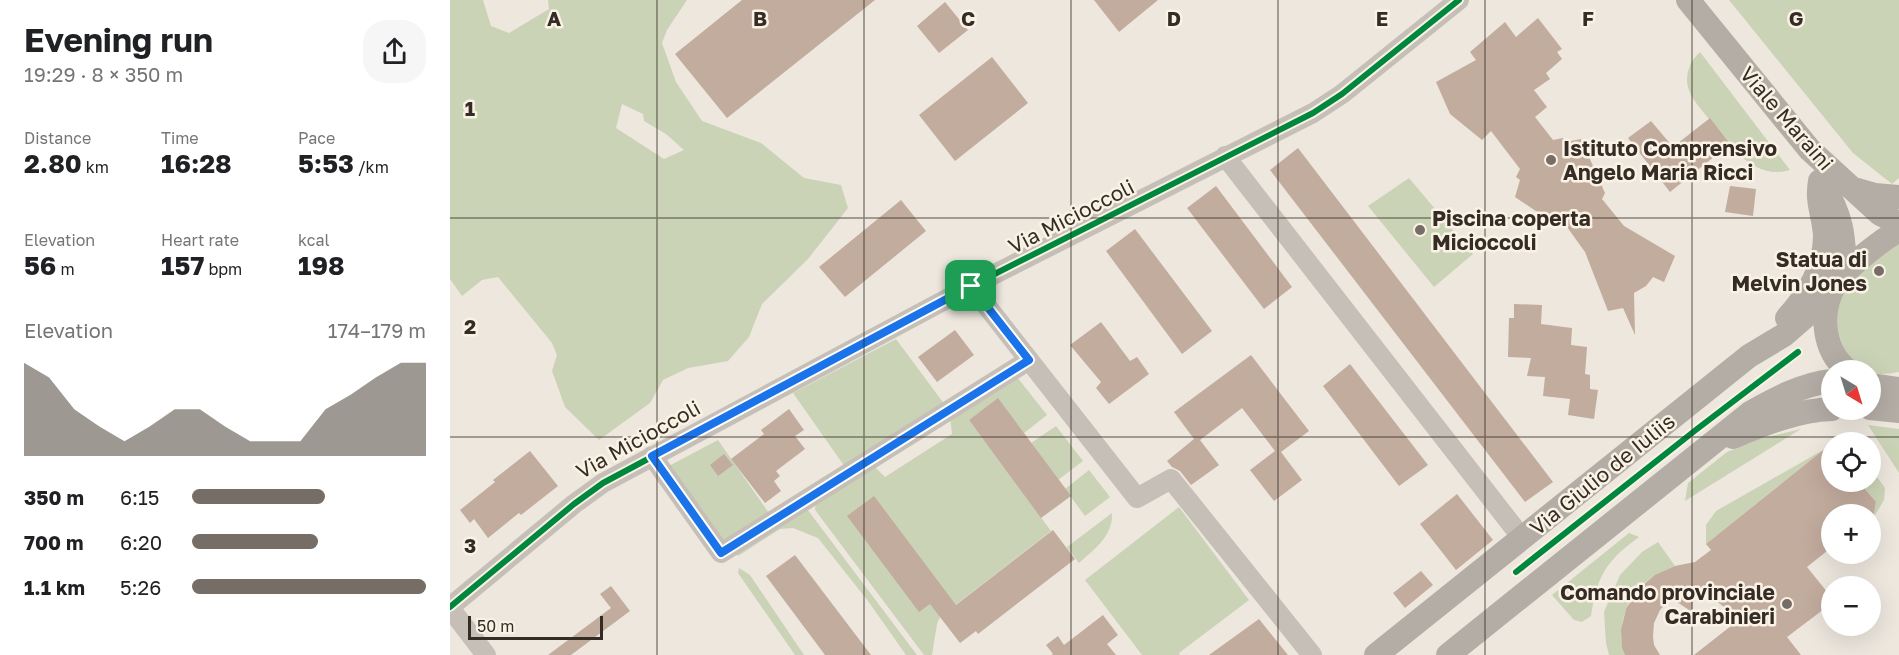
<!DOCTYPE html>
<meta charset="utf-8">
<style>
:root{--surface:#fff;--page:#f6f6f6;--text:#202124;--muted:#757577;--accent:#766d66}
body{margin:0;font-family:"Golos Text",sans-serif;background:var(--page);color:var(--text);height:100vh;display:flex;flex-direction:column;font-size:22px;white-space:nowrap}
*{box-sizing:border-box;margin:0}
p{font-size:20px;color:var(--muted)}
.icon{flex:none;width:33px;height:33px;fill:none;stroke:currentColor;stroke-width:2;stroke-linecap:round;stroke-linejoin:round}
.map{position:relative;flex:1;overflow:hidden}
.drawer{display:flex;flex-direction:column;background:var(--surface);width:450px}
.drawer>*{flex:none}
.needle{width:39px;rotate:142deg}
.controls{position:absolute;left:1371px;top:360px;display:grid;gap:12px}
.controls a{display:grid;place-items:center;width:60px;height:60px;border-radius:50%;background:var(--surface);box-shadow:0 6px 24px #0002;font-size:30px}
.scale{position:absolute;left:18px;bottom:15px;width:135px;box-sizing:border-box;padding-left:6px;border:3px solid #362c26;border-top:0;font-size:16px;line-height:21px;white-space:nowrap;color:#362c26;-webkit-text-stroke:4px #faf2e4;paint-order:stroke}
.pin{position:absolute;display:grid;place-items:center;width:51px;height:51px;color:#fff;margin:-26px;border-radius:12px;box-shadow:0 3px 9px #0006}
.round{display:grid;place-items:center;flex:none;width:63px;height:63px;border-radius:24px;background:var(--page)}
.head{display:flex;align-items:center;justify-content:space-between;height:102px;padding:0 24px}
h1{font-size:33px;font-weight:700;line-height:45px}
.figures{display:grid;grid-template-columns:repeat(3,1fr);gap:9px;height:102px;padding:6px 24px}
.figures div{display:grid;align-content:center}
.figures b{font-size:26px;font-weight:700}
.figures small{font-size:16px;font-weight:400}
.figures p{font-size:16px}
.chart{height:168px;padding:12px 24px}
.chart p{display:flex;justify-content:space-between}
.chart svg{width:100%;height:108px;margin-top:6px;fill:var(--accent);opacity:.7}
ul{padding:0 24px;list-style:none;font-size:20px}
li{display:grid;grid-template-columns:96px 72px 1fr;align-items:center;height:45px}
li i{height:15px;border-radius:8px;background:var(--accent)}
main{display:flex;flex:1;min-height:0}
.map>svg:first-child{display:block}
.green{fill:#cbd3b7;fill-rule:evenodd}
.building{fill:#c2ac9e}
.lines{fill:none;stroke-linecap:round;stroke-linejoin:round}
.minor{stroke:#c5bfb7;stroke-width:20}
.major{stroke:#b4ada6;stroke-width:24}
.cycleway-casing{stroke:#faf2e4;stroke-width:10}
.cycleway{stroke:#00873e;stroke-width:6}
.route-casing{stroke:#fff;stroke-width:12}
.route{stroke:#1a73e8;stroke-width:8}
.grid{fill:none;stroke:#362c26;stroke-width:1.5;stroke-opacity:0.55}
.poi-dot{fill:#766d66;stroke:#faf2e4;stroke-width:2}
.labels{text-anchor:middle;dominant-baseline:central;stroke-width:5;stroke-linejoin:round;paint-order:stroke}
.street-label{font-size:21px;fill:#362c26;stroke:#faf2e4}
.poi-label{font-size:21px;font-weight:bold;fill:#362c26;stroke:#faf2e4;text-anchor:start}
.grid-label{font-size:20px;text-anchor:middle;font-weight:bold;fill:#362c26;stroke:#faf2e4;stroke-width:5;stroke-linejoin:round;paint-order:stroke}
</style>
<main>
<section class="drawer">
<div class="head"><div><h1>Evening run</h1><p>19:29 · 8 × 350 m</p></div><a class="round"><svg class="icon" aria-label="share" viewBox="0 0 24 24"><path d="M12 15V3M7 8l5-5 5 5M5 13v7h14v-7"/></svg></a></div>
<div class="figures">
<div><p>Distance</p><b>2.80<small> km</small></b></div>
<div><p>Time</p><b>16:28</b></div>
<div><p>Pace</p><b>5:53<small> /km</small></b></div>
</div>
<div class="figures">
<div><p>Elevation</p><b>56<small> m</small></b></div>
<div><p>Heart rate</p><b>157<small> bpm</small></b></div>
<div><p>kcal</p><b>198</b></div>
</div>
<div class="chart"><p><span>Elevation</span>174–179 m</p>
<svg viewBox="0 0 160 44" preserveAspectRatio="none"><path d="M0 44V6L10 12L20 25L30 32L40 38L50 32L60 25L70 25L80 32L90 38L100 38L110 38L120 25L130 19L140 12L150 6L160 6V44z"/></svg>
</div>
<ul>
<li><b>350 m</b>6:15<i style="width:57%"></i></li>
<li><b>700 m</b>6:20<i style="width:54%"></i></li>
<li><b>1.1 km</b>5:26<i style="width:100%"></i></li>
</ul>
</section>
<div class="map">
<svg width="1449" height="655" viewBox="0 0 1449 655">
<rect width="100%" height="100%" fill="#ede7de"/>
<path class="green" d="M0 0H33L41 26 59 33 99 9 98 0H237L217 30 212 43 226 82 252 121 311 143 354 178 391 185 398 208 358 259 312 304 299 337 278 361 238 368 213 380 200 403 149 440 115 407 102 371 107 355 102 343 48 277 32 280 12 296 0 279ZM172 104 193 114 194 121 216 134 234 150 214 159 166 128Z
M1279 0H1449V178L1442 184 1403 153Z
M1250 52 1340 170C1303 181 1279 144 1260 120 1251 109 1237 95 1237 80 1237 69 1242 59 1250 52Z
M959 178 1023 254 984 287 918 206Z
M1449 243V372C1443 373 1436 374 1431 374 1398 372 1382 334 1389 304 1393 290 1420 259 1432 251 1438 248 1444 245 1449 243Z
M446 339 495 405 395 467 343 393Z
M567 377 597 415 574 433 548 399 519 420 601 531 490 617 487 624 482 655H474L365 510 366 499 423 465 435 477 502 434 500 416Z
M1418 425 1449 429V473Z
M606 426 633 461 608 480 581 443Z
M1351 429 1235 501 1238 483 1277 452 1309 439Z
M268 440 321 516 272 548 215 468Z
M1373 450 1256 544V525L1266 511Z
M1421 469 1435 488 1434 500 1424 517 1426 502 1409 482H1420Z
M639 470 660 497 635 516 615 489Z
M729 507 799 600 729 653 730 655H692L635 580Z
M357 509 467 655H456L418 601 368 538 343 528 330 529 288 556 284 552Z
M662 513C663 536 645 549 629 563L617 547Z
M1179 533 1189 537C1156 561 1147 576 1141 616L1132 622 1124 620 1102 595Z
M1208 542 1225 566C1212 572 1198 578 1189 588 1173 605 1167 634 1175 655H1159L1156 643 1154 612 1170 575 1192 552Z
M289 568 300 575 354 655H345L288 573Z"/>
<path class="building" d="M292 0H425L277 118 225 54Z
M644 0H708L669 32Z
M495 2 518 30 489 53 467 26Z
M1088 18 1112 49 1107 52 1112 59 1096 73 1100 79 1084 90 1097 107 1085 117 1103 140 1113 138 1116 142 1131 139 1155 193 1152 199 1174 226 1225 256 1214 282 1203 277 1196 286 1184 293 1185 335 1173 308 1158 311 1135 252 1117 227 1111 228 1065 197 1070 180 1066 177 1070 169 1041 131 1032 140 1000 114 986 82 1026 60 1020 52 1055 22 1066 37Z
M542 57 578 103 505 161 469 115Z
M1260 118 1280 144 1220 192 1178 138 1201 121 1223 147Z
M848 148 1103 482 1075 502 820 170Z
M766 186 842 287 814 309 737 208Z
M1280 186 1306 189 1303 216 1275 212Z
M451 200 476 231 395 297 369 267Z
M685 229 762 331 732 354 656 251Z
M1064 304 1092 305 1091 324 1122 328 1121 345 1137 347 1135 374 1140 375V389L1148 390 1144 419 1118 415 1120 399 1093 396 1095 377 1077 376 1081 358 1058 357 1059 318H1064Z
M651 322 680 361 687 357 699 374 659 404 646 388 651 382 620 345Z
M505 330 524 355 487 382 468 357Z
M801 355 859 431 831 452 852 480 824 501 800 470 825 451 792 408 750 440 769 465 741 485 730 471 722 467 717 461 744 439 724 412Z
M900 364 978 465 949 486 873 386Z
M548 398 621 496 591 518 519 420Z
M339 409 354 430 345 436 355 449 326 471 330 476 324 481 331 491 315 503 281 459 314 434 311 430Z
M1382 443V482H1409L1426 502 1424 514H1382V547L1357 567 1382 598V603L1337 637 1351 655H1244L1286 622 1274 607 1264 599 1243 592 1242 612 1221 598 1210 610 1204 623 1203 636 1204 645 1210 655H1175L1172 648 1171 630 1176 609 1188 589 1205 575 1225 566 1245 562 1261 550 1256 544Z
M80 451 108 486 71 515 69 513 38 538 24 519 20 523 10 510 45 482 43 480Z
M274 454 283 465 268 476 260 465Z
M1007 494 1043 540 1006 570 970 524Z
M424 496 506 605 603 530 625 559 528 634 526 631 510 643 480 604 469 612 397 516Z
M345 555 421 655H375L316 576Z
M971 571 983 585 955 608 943 593Z
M161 586 180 611 121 655H98L161 608 150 594Z
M653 615 668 635 657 644 666 655H601L603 654 596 645 608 636 614 645Z
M809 619 838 655H759Z"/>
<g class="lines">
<path class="minor" d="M775 156 1072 538
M521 286 687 498 721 479 862 655
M202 456 271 553 579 360
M0 607 124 504 153 483 521 286 863 113 892 94 1009 0
M0 608 36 655"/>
<path class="major" d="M1238 0 1360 150 1430 214 1449 223
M1372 183C1392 216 1394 234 1395 272
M1404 189 1425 195 1449 197
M1337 318C1357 296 1375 267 1375 236 1374 214 1366 204 1370 181
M1397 370C1373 350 1369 312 1385 285 1395 268 1432 240 1449 230
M1420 385 1449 389
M1420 408 1449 411
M1283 437C1314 424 1348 410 1382 409
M926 655 1299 356 1334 335 1380 295
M998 655 1300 413C1325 399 1352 384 1382 381"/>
<g class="cycleway-casing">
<path id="cycleway" d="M1066 572 1247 429 1348 352
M0 607 124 504 153 483 521 286 863 113 892 94 1009 0"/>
</g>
<use href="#cycleway" class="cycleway"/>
</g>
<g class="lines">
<g class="route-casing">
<path id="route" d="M521 286 579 360 271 553 202 456Z"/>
</g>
<use href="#route" class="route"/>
</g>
<path class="grid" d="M207 0V655M414 0V655M621 0V655M828 0V655M1035 0V655M1242 0V655M0 218H1449M0 437H1449"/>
<g class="poi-dot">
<circle cx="1101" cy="160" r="6"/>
<circle cx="970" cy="230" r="6"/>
<circle cx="1429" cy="271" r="6"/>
<circle cx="1337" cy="604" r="6"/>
</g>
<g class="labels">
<g class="street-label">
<text transform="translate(1337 118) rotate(49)">Viale Maraini</text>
<text transform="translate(621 216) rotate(-27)">Via Micioccoli</text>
<text transform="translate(188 439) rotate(-29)">Via Micioccoli</text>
<text transform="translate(1152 474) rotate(-39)">Via Giulio de Iuliis</text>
</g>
<g class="poi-label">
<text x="1113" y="148">Istituto Comprensivo<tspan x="1113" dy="24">Angelo Maria Ricci</tspan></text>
<text x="982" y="218">Piscina coperta<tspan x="982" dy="24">Micioccoli</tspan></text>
<text x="1417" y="259" text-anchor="end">Statua di<tspan x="1417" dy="24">Melvin Jones</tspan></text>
<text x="1325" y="592" text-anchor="end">Comando provinciale<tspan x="1325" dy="24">Carabinieri</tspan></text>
</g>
</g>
<g class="grid-label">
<text x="104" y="26">A</text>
<text x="310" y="26">B</text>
<text x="518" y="26">C</text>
<text x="724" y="26">D</text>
<text x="932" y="26">E</text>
<text x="1138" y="26">F</text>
<text x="1346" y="26">G</text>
<text x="20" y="116">1</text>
<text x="20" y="334">2</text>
<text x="20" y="553">3</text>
</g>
</svg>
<div class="controls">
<a><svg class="needle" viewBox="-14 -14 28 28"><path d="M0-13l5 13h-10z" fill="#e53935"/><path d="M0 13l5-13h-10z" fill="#757577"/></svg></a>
<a><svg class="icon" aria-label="locate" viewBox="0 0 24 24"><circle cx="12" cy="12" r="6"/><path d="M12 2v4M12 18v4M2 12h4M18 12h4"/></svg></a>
<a>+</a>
<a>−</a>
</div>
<div class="scale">50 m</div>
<div class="pin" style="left:521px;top:286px;background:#1e9e55"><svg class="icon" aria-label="arrive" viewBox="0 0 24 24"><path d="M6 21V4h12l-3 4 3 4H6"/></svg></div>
</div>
</main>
